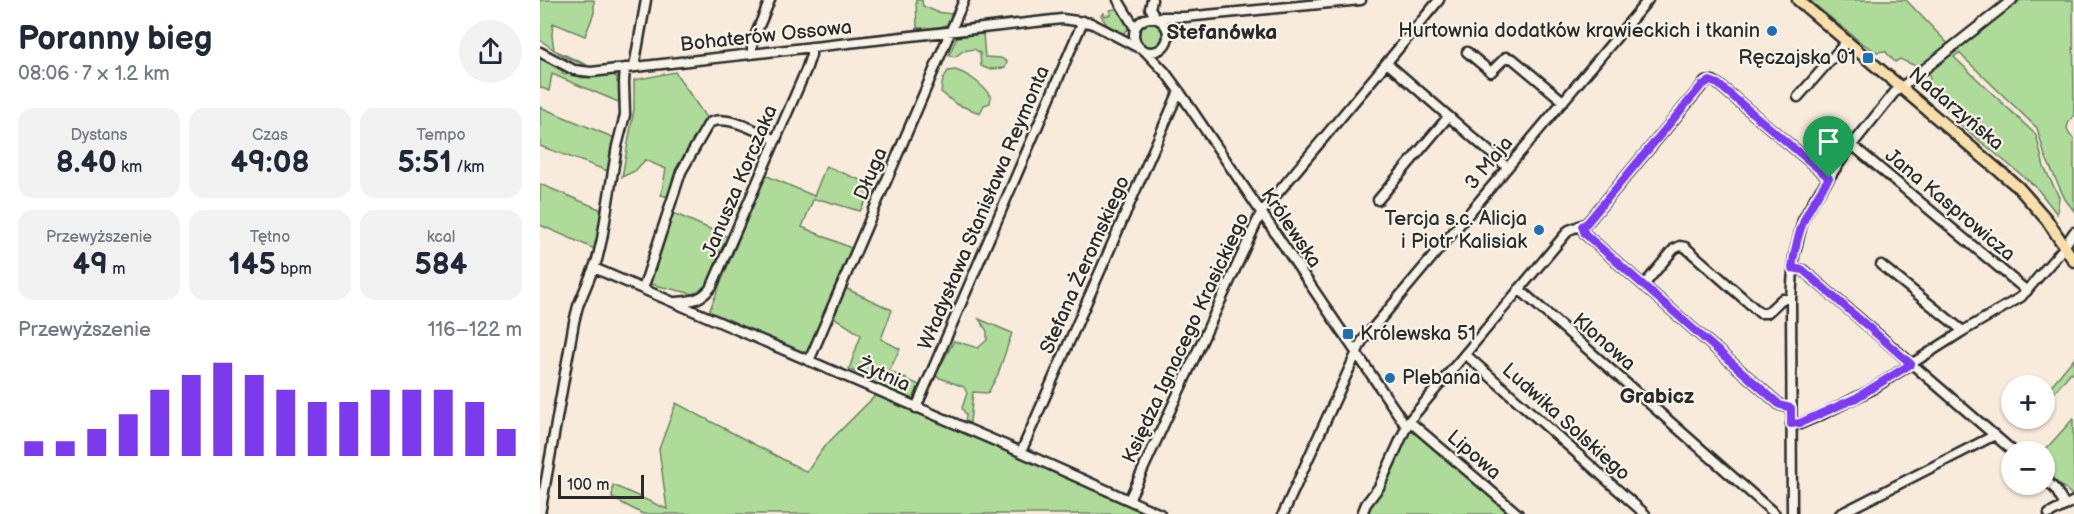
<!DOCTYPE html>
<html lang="pl">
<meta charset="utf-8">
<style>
:root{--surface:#fff;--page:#f2f2f3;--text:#1f2937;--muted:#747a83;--accent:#7c3aed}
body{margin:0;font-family:"Balsamiq Sans",sans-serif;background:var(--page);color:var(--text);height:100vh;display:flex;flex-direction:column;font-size:22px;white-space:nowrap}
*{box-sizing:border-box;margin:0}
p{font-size:20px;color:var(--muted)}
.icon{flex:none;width:33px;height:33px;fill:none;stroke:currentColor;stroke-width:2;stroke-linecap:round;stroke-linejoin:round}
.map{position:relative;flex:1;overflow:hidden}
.panel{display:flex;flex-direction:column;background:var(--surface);width:540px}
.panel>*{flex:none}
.controls{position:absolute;left:1461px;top:375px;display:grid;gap:12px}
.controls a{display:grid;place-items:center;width:54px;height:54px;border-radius:50%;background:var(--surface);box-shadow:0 2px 4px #0004;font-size:30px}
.scale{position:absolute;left:18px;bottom:15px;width:86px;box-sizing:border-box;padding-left:6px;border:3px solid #2b2b2b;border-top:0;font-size:16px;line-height:21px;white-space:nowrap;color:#2b2b2b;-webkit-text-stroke:4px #f7f3e8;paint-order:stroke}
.pin{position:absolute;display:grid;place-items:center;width:51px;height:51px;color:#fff;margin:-62px -26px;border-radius:50% 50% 50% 0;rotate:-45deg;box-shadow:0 0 6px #0007}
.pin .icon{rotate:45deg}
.round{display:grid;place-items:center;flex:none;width:63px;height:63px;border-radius:32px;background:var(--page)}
.summary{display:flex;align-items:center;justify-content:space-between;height:102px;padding:0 18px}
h1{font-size:33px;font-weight:600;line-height:45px}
.metrics{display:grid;grid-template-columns:repeat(3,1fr);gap:9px;height:102px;padding:6px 18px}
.metrics div{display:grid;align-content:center;border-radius:15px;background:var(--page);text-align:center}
.metrics b{font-size:30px;font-weight:600}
.metrics small{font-size:16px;font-weight:400}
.metrics p{font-size:16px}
.chart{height:168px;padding:12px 18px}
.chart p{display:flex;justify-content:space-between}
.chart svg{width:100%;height:108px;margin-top:6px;stroke:var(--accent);stroke-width:6}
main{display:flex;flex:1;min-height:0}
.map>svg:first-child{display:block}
.green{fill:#aedb99;stroke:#6c8362;stroke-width:1.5}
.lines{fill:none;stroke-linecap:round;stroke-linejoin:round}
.minor-casing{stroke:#2b2b2b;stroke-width:13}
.major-casing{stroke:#2b2b2b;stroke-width:15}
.minor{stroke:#f7f3e8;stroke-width:8}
.major{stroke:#f9deab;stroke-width:10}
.route-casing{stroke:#fff;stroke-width:12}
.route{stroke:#7c3aed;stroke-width:8}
.poi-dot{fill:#1f6fb2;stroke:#f7f3e8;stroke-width:2}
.labels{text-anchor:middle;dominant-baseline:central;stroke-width:4.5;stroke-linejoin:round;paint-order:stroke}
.poi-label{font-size:20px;fill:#2b2b2b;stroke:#f7f3e8;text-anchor:end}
.street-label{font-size:20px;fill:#2b2b2b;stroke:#f7f3e8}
.neighbourhood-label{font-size:21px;font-weight:bold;fill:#2b2b2b;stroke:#f7f3e8}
</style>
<main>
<section class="panel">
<div class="summary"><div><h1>Poranny bieg</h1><p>08:06 · 7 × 1.2 km</p></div><a class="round"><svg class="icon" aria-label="share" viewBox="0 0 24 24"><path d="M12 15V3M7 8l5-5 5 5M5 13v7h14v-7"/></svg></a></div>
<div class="metrics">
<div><p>Dystans</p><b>8.40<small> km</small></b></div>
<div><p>Czas</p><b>49:08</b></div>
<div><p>Tempo</p><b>5:51<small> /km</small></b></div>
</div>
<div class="metrics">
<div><p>Przewyższenie</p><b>49<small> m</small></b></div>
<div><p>Tętno</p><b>145<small> bpm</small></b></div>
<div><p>kcal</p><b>584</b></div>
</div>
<div class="chart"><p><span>Przewyższenie</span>116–122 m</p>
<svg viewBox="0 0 160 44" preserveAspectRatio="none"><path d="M5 44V38M15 44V38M25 44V33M35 44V27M45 44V17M55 44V11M65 44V6M75 44V11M85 44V17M95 44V22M105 44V22M115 44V17M125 44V17M135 44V17M145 44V22M155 44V33"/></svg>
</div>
</section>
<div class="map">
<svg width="1534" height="514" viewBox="0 0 1534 514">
<rect width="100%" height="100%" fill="#f8ebdc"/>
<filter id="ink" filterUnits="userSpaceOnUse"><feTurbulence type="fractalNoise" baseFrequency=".0167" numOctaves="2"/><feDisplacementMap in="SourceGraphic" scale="12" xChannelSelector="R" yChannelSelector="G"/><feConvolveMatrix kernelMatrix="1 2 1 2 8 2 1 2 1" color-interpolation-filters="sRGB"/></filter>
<g filter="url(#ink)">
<path class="green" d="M0 0H54V13L45 36 13 23 12 35 14 50 47 65C29 61 15 51 0 40Z
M376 0H382L383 6 397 12 412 14 408 24 401 27 374 30 384 28H377Z
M1269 0H1366L1414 50 1481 0H1533L1534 115C1526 124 1524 131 1534 139V211L1525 199 1505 156 1497 128 1419 53 1414 57 1496 135 1504 167 1519 197 1517 214 1496 187 1422 126 1391 91 1389 72 1360 59 1355 62 1345 51 1337 52 1323 44Z
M580 8 590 27 584 33C571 33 566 25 561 15L564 13 565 16 571 14 570 10Z
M596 35a15 15 0 1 1 30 0a15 15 0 1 1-30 0Z
M443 34 445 57 461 58 467 62 465 68 448 69 441 66 440 53 434 49 423 51 415 57 409 55 417 37Z
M0 58 23 71 22 73 26 75 27 73 43 78 72 75 77 77V82H81V103L12 74 9 91 0 87Z
M415 70C429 74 443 85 451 97L450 103 444 105 440 113 416 104 401 92 403 79 408 71Z
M135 72 167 119 138 173 129 197 121 195 126 169 105 160 95 171 82 177 94 110V80Z
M0 107 77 139 68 171 0 146Z
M286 166 335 186 320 211 282 200H273L262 227 311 248 266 356 168 314 225 175 274 196Z
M0 184 62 210 57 250 0 225Z
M131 212 188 237 168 287 158 295 110 284 108 279Z
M303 287 352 310 341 339 360 349 349 371 379 385 372 402 309 369 321 335 292 316Z
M439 319 472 333 458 374 448 393 433 392 430 423 425 421 426 415 422 408 427 393 424 387 395 376 414 341 438 348 447 340V331Z
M1534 358V374L1531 372 1509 399 1505 393Z
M337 394 615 514H103L72 498 73 485 127 509 119 449 136 403 267 472 283 448Z
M1533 419 1534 496 1532 497 1531 494 1505 472 1504 451Z
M870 424 973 514H824Z"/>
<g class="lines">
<g class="minor-casing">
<path id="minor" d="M578 0 595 28
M612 0 610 8 616 18
M594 35a17 17 0 1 1 34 0a17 17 0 1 1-34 0Z
M618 19 622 17H645L821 0
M0 52 34 70 51 72 522 19 551 23 597 47
M606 52 625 72 639 91 866 426
M927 52 951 72 966 57 973 59 1023 101
M212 54V43L230 0
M847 63 967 167
M94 67 106 0
M1258 97 1307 41
M1312 145 1487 291
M838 200 908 117
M1042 226 1045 234 1240 405 1251 408
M1341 265 1423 331
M54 268 481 452 620 514
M1253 268 1263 270 1474 452
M1104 285 1134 249 1140 246 1145 247 1220 313H1227L1242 299H1251
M103 289 141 172 169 123C186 113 218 132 236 140
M979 289 1235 514
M136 302C152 301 162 300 172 286L266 70 271 55V47
M925 354 1105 514
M269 361 424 0
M376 408 543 21
M869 421 978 514
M1251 424H1260L1283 414 1329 391 1423 331 1481 297 1522 250 1534 232
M481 452 639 91
M1504 478 1516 490 1525 506
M589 500 721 213 899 0
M0 514 34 322 38 306 57 260 62 239 77 146 85 115 84 82 85 68
M743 514 822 341 1108 0
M822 514 826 504 839 487 869 421 1029 230 1047 223 1165 82 1173 81 1178 84 1289 178
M1252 514 1251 299 1254 256 1263 220 1275 198 1312 145 1354 93 1472 0
M1300 514 1455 435
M1509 514 1534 501"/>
</g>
<g class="major-casing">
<path id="major" d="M1258 0 1478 187 1507 220 1534 261"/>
</g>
<use href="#minor" class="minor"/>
<use href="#major" class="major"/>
</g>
</g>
<g class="lines" filter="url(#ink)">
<g class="route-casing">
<path id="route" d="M1170 81 1178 84 1289 178C1266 212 1258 226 1252 268L1263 270 1371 364 1316 398 1260 423 1251 424V408L1240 405 1045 234 1042 226 1047 223 1162 85Z"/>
</g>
<use href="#route" class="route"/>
</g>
<g class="poi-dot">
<circle cx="1232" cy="31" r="6"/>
<rect x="1322" y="52" width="12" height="12" rx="3"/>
<circle cx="999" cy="230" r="6"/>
<rect x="802" y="328" width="12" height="12" rx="3"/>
<circle cx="850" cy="378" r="6"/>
</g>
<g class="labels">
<g class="poi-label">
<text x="1220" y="31">Hurtownia dodatków krawieckich i tkanin</text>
<text x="1316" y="58">Ręczajska 01</text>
<text x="987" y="219">Tercja s.c. Alicja<tspan x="987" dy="23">i Piotr Kalisiak</tspan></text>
<text x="820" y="334" text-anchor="start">Królewska 51</text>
<text x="862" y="378" text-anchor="start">Plebania</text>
</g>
<g class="street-label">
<text transform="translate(226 36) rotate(-6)">Bohaterów Ossowa</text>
<text transform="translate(1416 109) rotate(40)">Nadarzyńska</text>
<text transform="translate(949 163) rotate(-50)">3 Maja</text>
<text transform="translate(331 174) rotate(-67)">Długa</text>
<text transform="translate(200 181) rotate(-67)">Janusza Korczaka</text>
<text transform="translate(1410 205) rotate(40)">Jana Kasprowicza</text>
<text transform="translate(444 208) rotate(-67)">Władysława Stanisława Reymonta</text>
<text transform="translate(751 228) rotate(56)">Królewska</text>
<text transform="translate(545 265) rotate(-66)">Stefana Żeromskiego</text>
<text transform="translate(646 338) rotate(-65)">Księdza Ignacego Krasickiego</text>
<text transform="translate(1064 342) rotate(41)">Klonowa</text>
<text transform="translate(344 375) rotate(24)">Żytnia</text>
<text transform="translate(1026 422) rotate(42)">Ludwika Solskiego</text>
<text transform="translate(934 455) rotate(41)">Lipowa</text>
</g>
<g class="neighbourhood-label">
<text x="682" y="32">Stefanówka</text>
<text x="1117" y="396">Grabicz</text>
</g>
</g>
</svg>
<div class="controls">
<a>+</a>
<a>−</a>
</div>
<div class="scale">100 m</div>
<div class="pin" style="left:1289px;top:178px;background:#1e9e55"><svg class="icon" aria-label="arrive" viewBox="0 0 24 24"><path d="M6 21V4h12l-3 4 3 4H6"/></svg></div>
</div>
</main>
